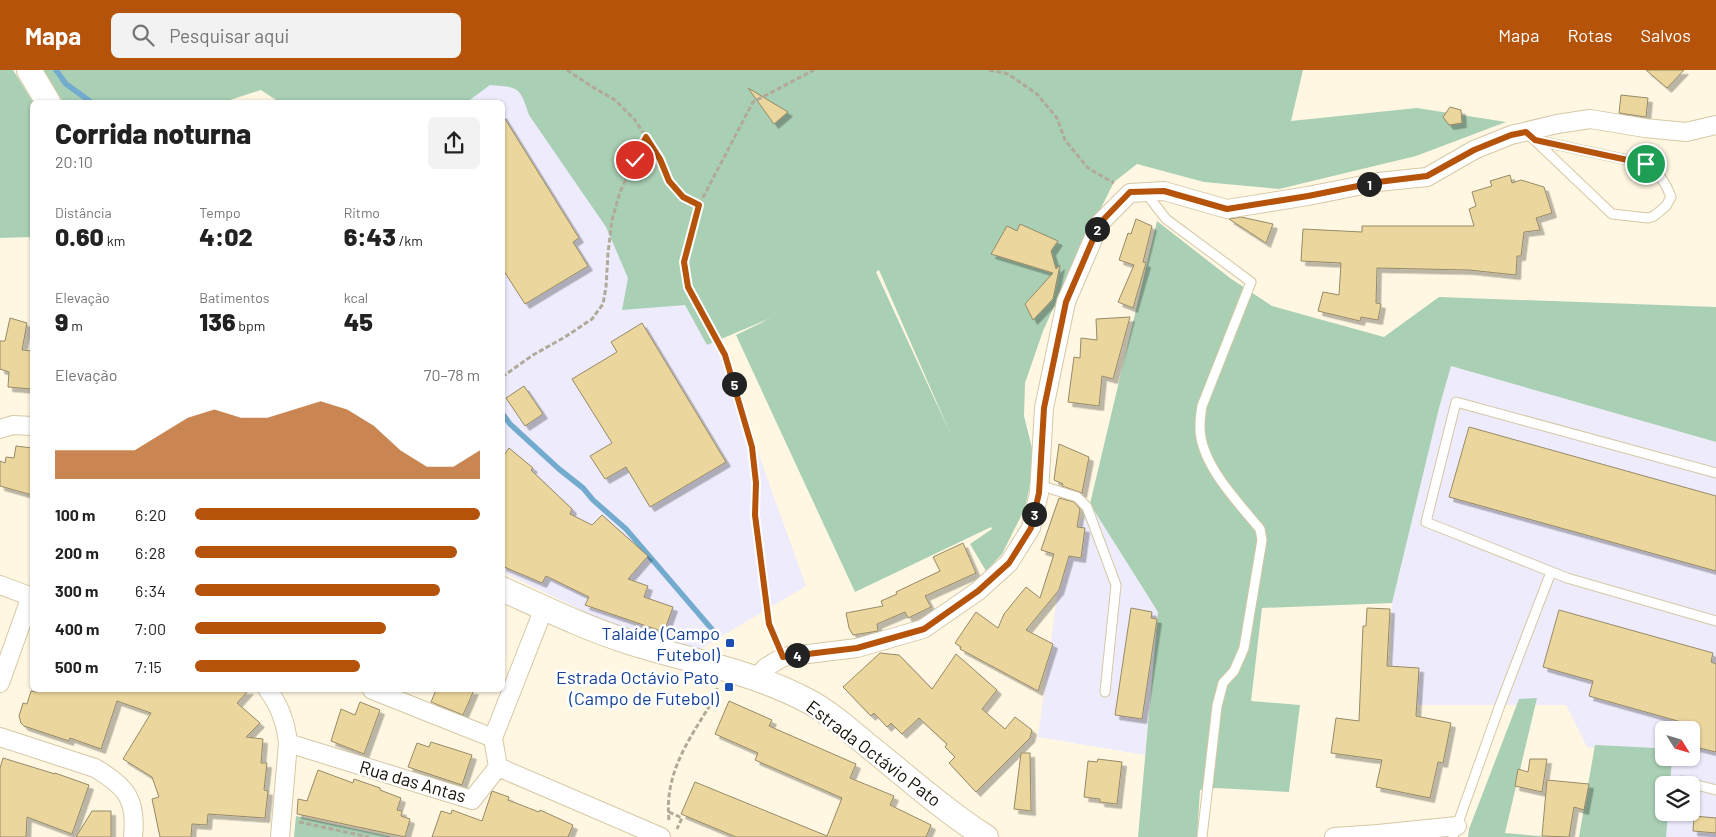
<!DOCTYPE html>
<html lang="pt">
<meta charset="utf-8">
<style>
:root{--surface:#fff;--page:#f2f2f2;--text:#222;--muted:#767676;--accent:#b45309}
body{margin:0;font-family:Barlow,sans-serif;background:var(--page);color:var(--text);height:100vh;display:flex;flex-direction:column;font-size:19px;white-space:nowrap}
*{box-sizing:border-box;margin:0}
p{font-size:16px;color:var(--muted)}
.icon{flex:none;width:28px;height:28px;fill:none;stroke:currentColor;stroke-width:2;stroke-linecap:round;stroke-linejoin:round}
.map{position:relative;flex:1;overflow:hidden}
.panel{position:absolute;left:30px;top:30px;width:475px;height:592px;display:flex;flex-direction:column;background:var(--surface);border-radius:8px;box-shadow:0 1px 4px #0004}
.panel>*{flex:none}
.needle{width:32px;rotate:127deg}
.buttons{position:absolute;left:1655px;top:651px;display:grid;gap:10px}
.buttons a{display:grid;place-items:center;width:45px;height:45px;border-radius:8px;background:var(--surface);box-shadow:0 1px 4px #0004;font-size:25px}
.pin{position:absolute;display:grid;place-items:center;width:42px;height:42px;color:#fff;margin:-21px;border:2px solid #fff;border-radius:50%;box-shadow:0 1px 5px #0007}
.km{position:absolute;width:25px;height:25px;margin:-12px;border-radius:50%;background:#222;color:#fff;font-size:14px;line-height:25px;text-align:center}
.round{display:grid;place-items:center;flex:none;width:52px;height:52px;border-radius:8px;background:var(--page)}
.head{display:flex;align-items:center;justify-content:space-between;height:85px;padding:0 25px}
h1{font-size:28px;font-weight:800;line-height:38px}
.metrics{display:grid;grid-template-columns:repeat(3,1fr);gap:8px;height:85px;padding:5px 25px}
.metrics div{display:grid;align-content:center}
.metrics b{font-size:25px;font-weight:800}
.metrics small{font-size:14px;font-weight:400}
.metrics p{font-size:14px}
.chart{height:140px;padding:10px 25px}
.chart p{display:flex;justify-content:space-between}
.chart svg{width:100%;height:90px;margin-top:5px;fill:var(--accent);opacity:.7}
ul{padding:0 25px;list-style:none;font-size:16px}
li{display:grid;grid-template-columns:80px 60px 1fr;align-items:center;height:38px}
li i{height:12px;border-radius:6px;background:var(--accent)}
header{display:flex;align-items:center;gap:30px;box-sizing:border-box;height:70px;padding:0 25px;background:var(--accent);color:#fff}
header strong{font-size:24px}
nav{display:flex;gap:28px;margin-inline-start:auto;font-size:18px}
.search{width:350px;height:45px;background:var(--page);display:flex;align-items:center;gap:12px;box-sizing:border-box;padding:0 18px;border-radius:8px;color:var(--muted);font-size:19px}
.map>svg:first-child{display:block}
.industrial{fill:#edebfc;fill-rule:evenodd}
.green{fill:#a9cfb4;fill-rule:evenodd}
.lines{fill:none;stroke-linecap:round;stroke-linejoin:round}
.stream{stroke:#72abcd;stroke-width:5.5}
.building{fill:#ebd69d;stroke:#968a68;filter:url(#shadow)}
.lane-casing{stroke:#d5c8a5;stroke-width:11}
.street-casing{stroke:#d5c8a5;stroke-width:20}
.secondary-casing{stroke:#d5c8a5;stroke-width:26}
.path{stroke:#b1aa98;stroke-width:3;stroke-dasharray:5 2.5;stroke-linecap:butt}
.lane{stroke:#fff;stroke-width:9}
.street{stroke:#fff;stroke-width:18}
.secondary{stroke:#fff;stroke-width:24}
.route-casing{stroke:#fff;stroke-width:10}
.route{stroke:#b45309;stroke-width:6}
.transit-dot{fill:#1a4fb4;stroke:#fff;stroke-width:2}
.labels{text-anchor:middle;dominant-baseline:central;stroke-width:5;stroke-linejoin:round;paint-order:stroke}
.transit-label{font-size:18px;fill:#164399;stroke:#fff;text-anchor:end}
.street-label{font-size:18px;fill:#151004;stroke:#fff}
</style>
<header>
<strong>Mapa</strong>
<div class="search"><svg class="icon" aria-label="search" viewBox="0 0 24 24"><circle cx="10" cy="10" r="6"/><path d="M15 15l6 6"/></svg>Pesquisar aqui</div>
<nav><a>Mapa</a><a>Rotas</a><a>Salvos</a></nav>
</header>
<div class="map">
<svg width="1716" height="767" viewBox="0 0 1716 767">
<defs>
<filter id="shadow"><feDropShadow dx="4.5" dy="4.5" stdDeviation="0" flood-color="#0004"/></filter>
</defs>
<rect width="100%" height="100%" fill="#fff7e1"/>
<path class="industrial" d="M510 0 700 221 806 516 692 584 606 552 503 502 502 32H439Z
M1451 296 1716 372V767H1660L1664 742H1691V715H1664L1666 689 1587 677 1566 635H1390L1392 533 1439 338ZM1664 660H1691V688H1664Z
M1090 434 1158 542 1145 685 1038 667 1066 460 1076 461Z"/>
<path class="green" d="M0 0H13L33 32 32 167 0 168Z
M43 0H1303L1291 51 1417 38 1506 52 1416 86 1279 119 1204 112 1137 94 1114 112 1076 188 1043 261 1025 313 1024 346 1035 390 1025 438 1002 484 986 501 970 474 992 459 991 457 855 522 736 265 773 247 707 275 685 235 622 240 628 208 606 157 529 45C520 17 519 17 490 15L467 32H279L261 20 227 31 225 32H63ZM879 200 951 365 876 202Z
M1157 151 1230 208 1272 236 1384 267 1439 227 1716 237V372L1451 296 1439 338 1392 533 1262 538 1251 631 1300 635 1289 722 1216 718 1200 720 1197 767H1138L1158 542 1090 434Z
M1537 628 1505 763 1551 767H1468L1469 759 1519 629Z
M1595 675 1655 678 1664 683V688H1672L1670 715H1664V742L1668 743 1666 767H1579Z
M296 746 392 767H294Z"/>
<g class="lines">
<path class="stream" d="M56 0 66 14 91 32
M502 343 510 354 559 399 583 418 593 430 626 459 716 564"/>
</g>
<path class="building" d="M1646 0H1684L1667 18Z
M748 18 788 42 774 54Z
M1621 25 1648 28 1646 47 1619 43Z
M1450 37 1461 40 1462 53 1449 55 1443 47Z
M502 44 579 168 573 172 588 196 525 234 502 198Z
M1510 105 1512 113 1521 110 1544 117 1552 143 1536 148 1540 160 1524 162 1521 186H1517L1516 205 1469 200 1377 198 1376 233 1381 234 1378 250 1361 247 1360 251 1318 241 1323 222 1339 225 1341 193 1301 191 1303 159 1362 162V156H1474L1469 139 1476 136 1472 122 1492 116 1490 111Z
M1241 147 1273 154 1266 173 1229 149Z
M1136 149 1152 156 1143 192 1146 193 1133 238 1118 232 1134 195 1119 190 1128 163 1131 164Z
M1020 154 1058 171 1051 181 1056 199 1060 195 1053 229 1033 250 1025 234 1053 203 991 184 1007 156 1017 161Z
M1130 247 1113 309 1102 306 1099 336 1068 332 1074 287 1080 288 1081 268 1097 270 1096 249Z
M10 248 27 253 22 280 32 281V319L8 317 9 302 0 299V271H5Z
M642 253 726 392 650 437 626 397 605 409 590 386 612 373 572 309 617 282 611 272Z
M524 316 543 344 525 356 506 328Z
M1469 357 1716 426V501L1449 427Z
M1059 374 1089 387 1082 423 1062 416 1063 414 1054 410Z
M16 376 32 378V425L0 416V391L5 393 6 387 14 388Z
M509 378 533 398 531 400 572 439 570 444 592 455 602 445 648 486 628 509 648 516 644 527 673 537 664 562 585 535 589 527 546 506 542 513 502 496V388Z
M1059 428 1074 432 1080 439 1077 457 1085 458 1081 488 1069 486 1059 520 1026 560 1053 574 1038 621 960 579 961 577 955 573 976 542 998 558 1004 544 1026 517 1040 528 1054 484 1041 480Z
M963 473 976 503 925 526 931 537 908 548 905 542 877 554 878 561 853 565 849 558 846 543 883 536 881 531 897 524 896 522 940 501 933 487Z
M1131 538 1152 542 1151 548 1157 549 1142 649 1115 645Z
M1367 538 1390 539 1387 596 1419 598 1416 646 1451 653 1443 693 1438 692 1430 728 1376 717 1382 690 1331 683 1336 648 1359 651 1363 556H1366Z
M1559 540 1713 583 1711 592 1716 594V682L1691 676 1692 655 1589 626 1593 611 1543 597Z
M880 583 899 585 932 619 956 584 997 620 982 639 1005 659 1015 647 1032 660 1030 668 976 722 949 693 955 687 945 677 947 674 919 648 902 664 891 653 887 657 874 643 871 646 845 619 843 617Z
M38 620H249L237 633 260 653 246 667 263 669 261 693H267L264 720 268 721 265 748 208 744 207 755 192 754 191 767H160L152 729 159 727 152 707 123 689 151 643 117 631 101 679 70 668 69 671 24 656 21 653 19 646 23 633 27 634 31 621 37 622Z
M436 620H474L463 645 431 632Z
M729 631 772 650 769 656 856 694 850 708 894 726 890 735 931 755 926 767H736L681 744 695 712 827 766 842 728 755 690 758 683 715 664Z
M360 632 380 640 364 684 331 671 341 639 355 645Z
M431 672 472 685 462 715 408 697 417 673 429 677Z
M1021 683H1030L1031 741 1014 739Z
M3 688 55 704V703L89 715 72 764 27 747 26 767H0V698Z
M1098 689 1122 692 1117 734 1100 732V729L1084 727 1088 691 1097 692Z
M1530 689H1547L1542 722 1515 716 1518 699 1528 702Z
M318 700 353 713 354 709 380 718V720L401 728 397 740 402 741 401 746 410 749 405 767 297 744 298 729 307 731Z
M1547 710 1589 714 1584 740 1574 737 1569 767 1542 766Z
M492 721 509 727 508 730 539 742 540 740 573 755 568 767H432L441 741 451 744 452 740 482 751Z
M92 741H111V767H76Z
M1694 746 1716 748V763L1693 761Z"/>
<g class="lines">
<g class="lane-casing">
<path id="lane" d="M1526 62 1612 144 1648 148 1654 146 1666 136 1671 127C1666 113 1659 102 1646 94L1535 70
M1145 122 1166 149 1251 212 1202 336C1201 342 1200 349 1200 356 1199 393 1238 432 1260 459L1262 470 1244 578 1234 601 1223 613 1217 636 1202 767
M1716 403 1456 332 1426 452 1567 508 1716 551
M1039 415 1077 427 1087 437 1116 515 1105 622
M1681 711 1716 720
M1453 767 1500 635 1551 502"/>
</g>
<g class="street-casing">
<path id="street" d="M0 359 13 355 32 356
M0 515 32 527
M757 608 765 598 783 587 857 578 923 559 978 521 1009 493 1031 458 1039 423 1044 338 1066 232 1100 153 1130 123 1164 121 1227 139 1308 126 1378 112 1427 107 1474 80 1511 65 1557 54 1590 49 1645 58 1686 62 1716 55
M0 613 31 526
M268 620C280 636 286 653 288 673L280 767
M372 620 493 668
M0 667 95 698C127 717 137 730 133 767
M288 673 472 730 498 697
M498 697 661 767
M498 697 493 668 544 538
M1334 767 1378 764 1457 756"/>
</g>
<g class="secondary-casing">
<path id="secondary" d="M29 0 48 32
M502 519C544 538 585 558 629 572 689 591 752 601 808 631 829 642 848 659 866 674 906 706 944 740 986 767"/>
</g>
<path class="path" d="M567 0 591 16 615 30 635 50 660 89 669 111 683 127 699 135 753 32 814 0
M989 0 1008 4 1037 24 1057 48 1065 70 1088 98 1114 113
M699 135 684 192 688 217 725 285 752 377 756 413 755 445 763 514 769 554 776 570
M502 307 533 285 565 267 592 249 603 234 606 217 608 183 612 150 620 122 646 67
M669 742 682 748 677 759
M669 750C664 701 691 667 715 627L717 618
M299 752 369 767"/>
<use href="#lane" class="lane"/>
<use href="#street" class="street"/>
<use href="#secondary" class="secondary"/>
</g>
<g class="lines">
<g class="route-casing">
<path id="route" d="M635 90 646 67 660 89 669 111 683 127 699 135 684 192 688 217 725 285 752 377 756 413 755 445 769 554 783 587 857 578 924 559 978 521 1009 493 1031 458 1039 423 1044 338 1066 232 1100 153 1130 122 1164 121 1227 139 1308 126 1378 112 1427 106 1474 80 1511 65 1526 62 1535 70 1646 94"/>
</g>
<use href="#route" class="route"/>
</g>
<g class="transit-dot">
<rect x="725" y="568" width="10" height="10" rx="2.5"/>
<rect x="724" y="612" width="10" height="10" rx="2.5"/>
</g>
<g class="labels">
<g class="transit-label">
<text x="720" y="563">Talaíde (Campo<tspan x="720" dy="21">Futebol)</tspan></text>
<text x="719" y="607">Estrada Octávio Pato<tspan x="719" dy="21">(Campo de Futebol)</tspan></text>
</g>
<g class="street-label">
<text transform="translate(874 683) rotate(37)">Estrada Octávio Pato</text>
<text transform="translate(413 711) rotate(16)">Rua das Antas</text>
</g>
</g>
</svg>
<div class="buttons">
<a><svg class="needle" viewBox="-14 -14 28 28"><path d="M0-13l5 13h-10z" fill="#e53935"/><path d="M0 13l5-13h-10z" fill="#767676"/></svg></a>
<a><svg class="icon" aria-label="layers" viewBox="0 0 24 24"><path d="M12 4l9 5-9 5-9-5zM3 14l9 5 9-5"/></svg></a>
</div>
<div class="pin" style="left:1646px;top:94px;background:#1e9e55"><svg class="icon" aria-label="arrive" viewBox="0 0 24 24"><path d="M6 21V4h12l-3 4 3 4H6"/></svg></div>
<div class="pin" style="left:635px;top:90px;background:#d93025"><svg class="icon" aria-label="check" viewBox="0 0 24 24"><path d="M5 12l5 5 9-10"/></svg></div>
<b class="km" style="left:1369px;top:114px">1</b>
<b class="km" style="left:1097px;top:159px">2</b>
<b class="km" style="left:1034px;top:444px">3</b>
<b class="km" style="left:797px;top:585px">4</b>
<b class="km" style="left:734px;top:314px">5</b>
<section class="panel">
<div class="head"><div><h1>Corrida noturna</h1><p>20:10</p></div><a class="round"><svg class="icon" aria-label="share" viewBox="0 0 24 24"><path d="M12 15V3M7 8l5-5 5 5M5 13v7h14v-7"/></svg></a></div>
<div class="metrics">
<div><p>Distância</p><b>0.60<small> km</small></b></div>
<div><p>Tempo</p><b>4:02</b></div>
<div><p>Ritmo</p><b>6:43<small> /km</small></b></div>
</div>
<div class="metrics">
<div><p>Elevação</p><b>9<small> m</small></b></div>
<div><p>Batimentos</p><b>136<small> bpm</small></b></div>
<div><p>kcal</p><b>45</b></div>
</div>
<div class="chart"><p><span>Elevação</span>70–78 m</p>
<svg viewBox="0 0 160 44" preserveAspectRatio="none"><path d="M0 44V30L10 30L20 30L30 30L40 22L50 14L60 10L70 14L80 14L90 10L100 6L110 10L120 18L130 30L140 38L150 38L160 30V44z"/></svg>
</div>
<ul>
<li><b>100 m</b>6:20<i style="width:100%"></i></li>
<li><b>200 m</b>6:28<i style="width:92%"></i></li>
<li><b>300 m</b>6:34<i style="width:86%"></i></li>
<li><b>400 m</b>7:00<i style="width:67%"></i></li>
<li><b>500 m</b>7:15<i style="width:58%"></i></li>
</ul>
</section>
</div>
